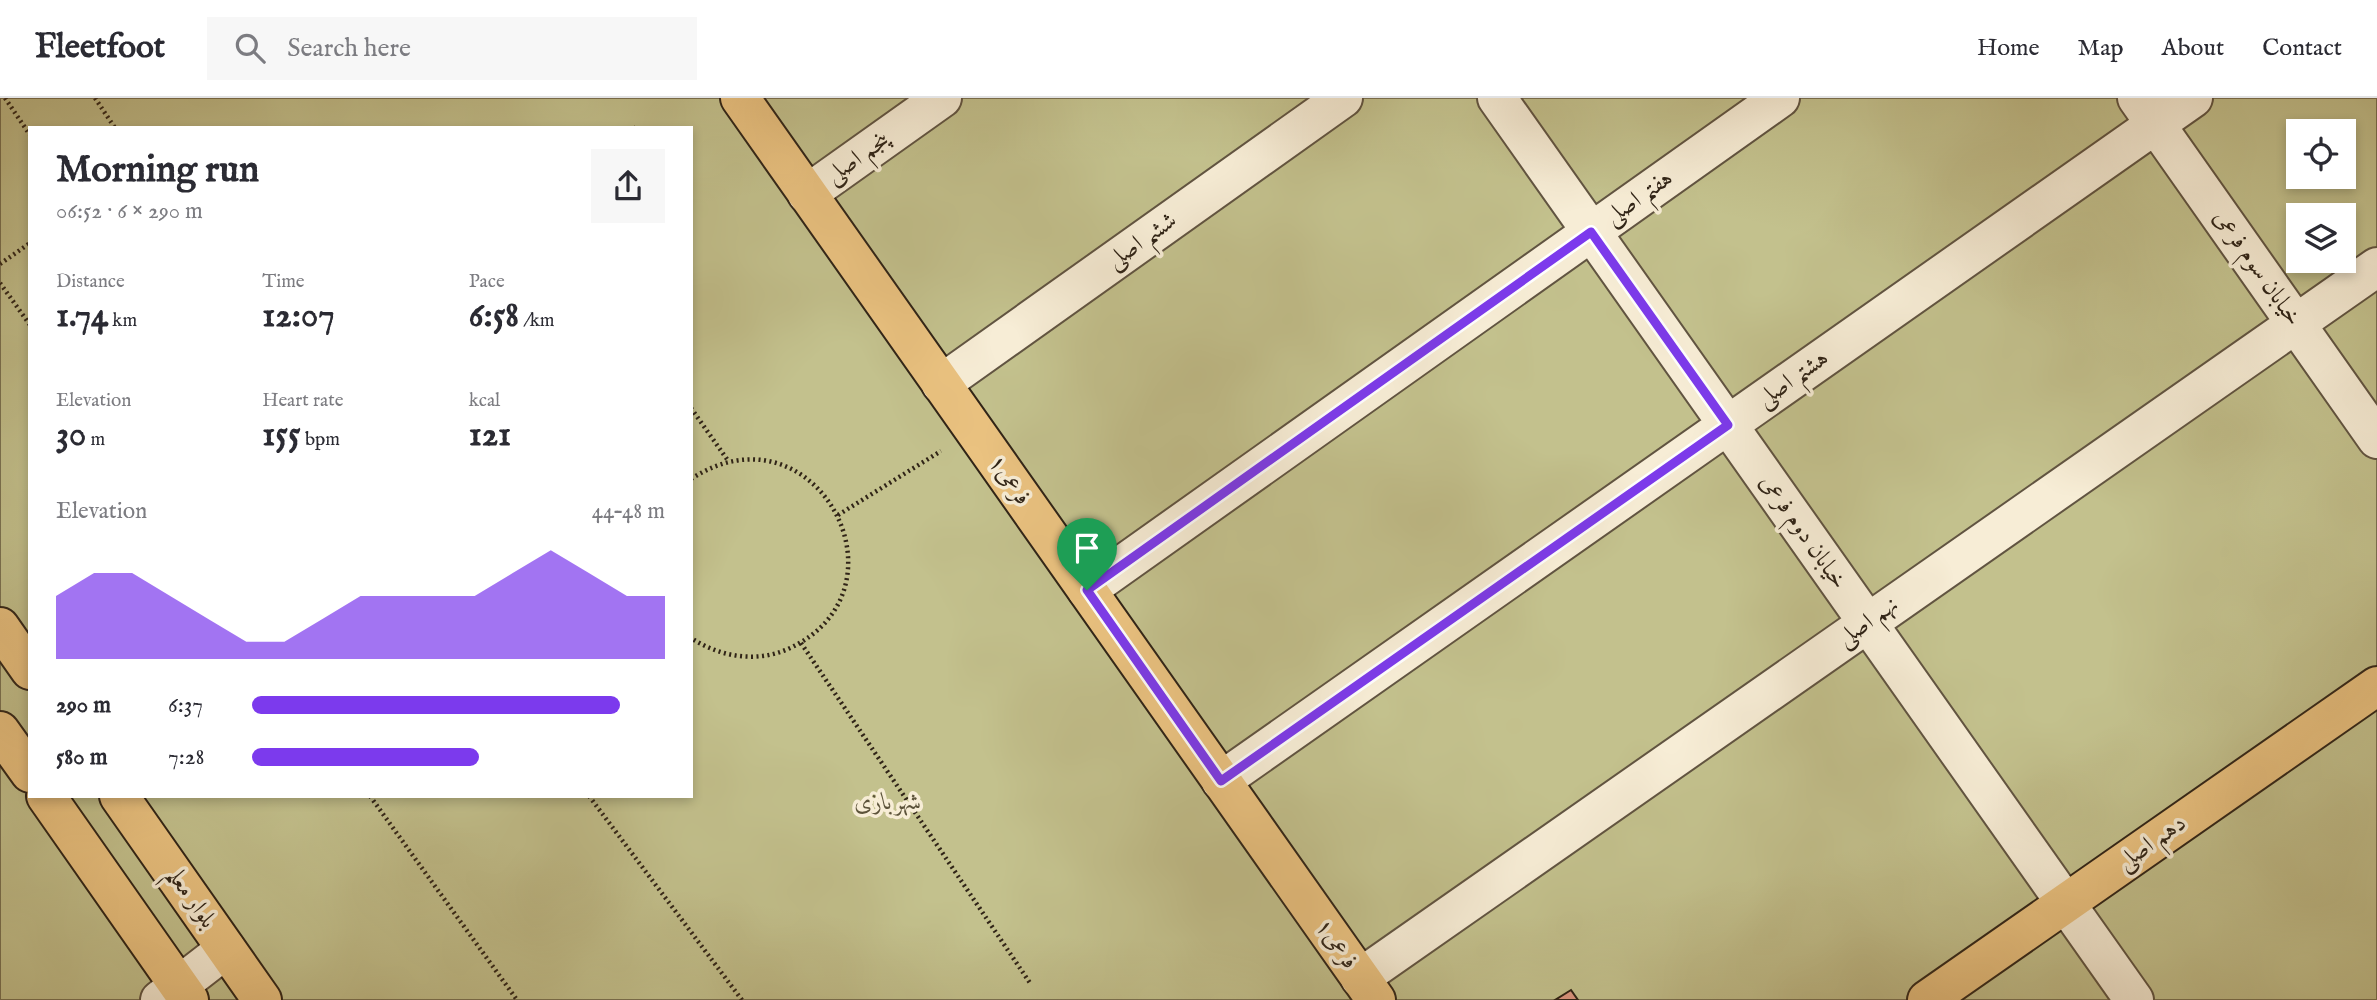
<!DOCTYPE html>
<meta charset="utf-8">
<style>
:root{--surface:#fff;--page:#f7f7f7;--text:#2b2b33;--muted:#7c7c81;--line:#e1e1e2;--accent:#7c3aed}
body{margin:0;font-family:"IM FELL English",Amiri,serif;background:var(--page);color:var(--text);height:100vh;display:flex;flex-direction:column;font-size:26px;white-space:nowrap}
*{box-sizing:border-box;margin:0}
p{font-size:23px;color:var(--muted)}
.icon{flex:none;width:38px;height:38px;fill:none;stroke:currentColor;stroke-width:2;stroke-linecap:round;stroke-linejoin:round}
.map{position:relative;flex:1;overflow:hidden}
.drawer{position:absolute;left:28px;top:28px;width:665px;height:672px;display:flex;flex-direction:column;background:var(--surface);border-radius:0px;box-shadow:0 4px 10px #0003}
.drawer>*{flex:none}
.tools{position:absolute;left:2286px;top:21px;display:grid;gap:14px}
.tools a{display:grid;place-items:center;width:70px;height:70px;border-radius:0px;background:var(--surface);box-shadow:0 4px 10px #0003;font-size:35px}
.pin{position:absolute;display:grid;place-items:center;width:60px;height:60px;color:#fff;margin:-72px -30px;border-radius:50% 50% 50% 0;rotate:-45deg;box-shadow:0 0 7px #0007}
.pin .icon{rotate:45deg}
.round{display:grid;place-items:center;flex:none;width:74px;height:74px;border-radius:0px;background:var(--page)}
.headline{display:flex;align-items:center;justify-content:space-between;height:119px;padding:0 28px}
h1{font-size:38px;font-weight:700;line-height:52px}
.figures{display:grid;grid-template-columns:repeat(3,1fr);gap:10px;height:119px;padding:7px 28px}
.figures div{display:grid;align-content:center}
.figures b{font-size:35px;font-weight:700}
.figures small{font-size:19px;font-weight:400}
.figures p{font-size:19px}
.chart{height:196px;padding:14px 28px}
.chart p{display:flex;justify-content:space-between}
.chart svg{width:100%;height:126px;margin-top:7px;fill:var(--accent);opacity:.7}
ul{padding:0 28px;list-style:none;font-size:23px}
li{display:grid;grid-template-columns:112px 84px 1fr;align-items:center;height:52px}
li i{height:18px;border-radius:9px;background:var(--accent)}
header{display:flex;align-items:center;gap:42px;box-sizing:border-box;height:98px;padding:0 35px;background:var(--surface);border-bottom:2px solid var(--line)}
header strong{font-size:33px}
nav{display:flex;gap:38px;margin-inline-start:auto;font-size:24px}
.search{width:490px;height:63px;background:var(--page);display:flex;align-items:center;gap:18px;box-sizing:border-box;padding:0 24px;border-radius:0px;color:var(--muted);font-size:26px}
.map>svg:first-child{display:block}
.green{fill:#c3c18d;stroke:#7a7252;stroke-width:2;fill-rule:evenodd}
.building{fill:#dd9681;stroke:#302417;stroke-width:2}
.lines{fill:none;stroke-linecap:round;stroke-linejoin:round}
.minor-casing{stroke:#615441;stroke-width:42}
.major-casing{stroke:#302417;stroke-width:42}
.path{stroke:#302417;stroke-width:4.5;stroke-dasharray:2 3.5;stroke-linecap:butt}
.minor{stroke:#f7edd6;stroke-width:38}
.major{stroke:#eac280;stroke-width:38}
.route-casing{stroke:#fff;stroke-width:14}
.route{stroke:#7c3aed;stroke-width:9}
.labels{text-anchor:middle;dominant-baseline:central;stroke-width:7;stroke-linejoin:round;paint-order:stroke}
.street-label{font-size:24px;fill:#302417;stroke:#f7edd6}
.park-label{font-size:24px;font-style:italic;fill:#5c533a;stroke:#f7edd6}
</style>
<header>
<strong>Fleetfoot</strong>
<div class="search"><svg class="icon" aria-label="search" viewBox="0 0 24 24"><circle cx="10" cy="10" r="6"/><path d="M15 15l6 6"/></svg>Search here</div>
<nav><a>Home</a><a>Map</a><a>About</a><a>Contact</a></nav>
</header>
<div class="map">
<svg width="2377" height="902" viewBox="0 0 2377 902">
<rect width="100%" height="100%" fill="#f3e3c0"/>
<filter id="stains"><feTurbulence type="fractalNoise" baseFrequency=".00286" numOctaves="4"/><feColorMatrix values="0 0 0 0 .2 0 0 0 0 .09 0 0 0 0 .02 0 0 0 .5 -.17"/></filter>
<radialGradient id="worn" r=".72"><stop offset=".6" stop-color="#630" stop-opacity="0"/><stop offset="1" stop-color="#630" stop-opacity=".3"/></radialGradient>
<path class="green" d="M0 0H2377V902H0ZM30 30H691V698H30ZM2298 33H2343V79H2298ZM2298 117H2343V163H2298Z"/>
<path class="building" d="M1571 892 1578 902H1555Z"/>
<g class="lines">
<g class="minor-casing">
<path id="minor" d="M1497 0 2134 902
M2137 0 2377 341
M807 96 942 0
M941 286 1343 0
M1087 492 1780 0
M1221 683 2193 0
M1360 880 2377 169
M160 902 226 851"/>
</g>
<g class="major-casing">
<path id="major" d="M740 0 1376 902
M0 529 30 572
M0 633 30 675
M46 698 189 902
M119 698 262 902
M1927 902 2377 588"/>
</g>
<path class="path" d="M5 0 30 37
M95 0 115 30
M635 30 636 29
M0 166 30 145
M0 185 30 227
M691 310 729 364
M691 381C815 300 918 492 788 551 756 565 720 559 691 540
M838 417 941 353
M801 545 1030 885
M370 698 517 902
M589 698 742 902"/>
<use href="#minor" class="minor"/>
<use href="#major" class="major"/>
</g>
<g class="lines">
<g class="route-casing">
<path id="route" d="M1591 134 1728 327 1221 683 1087 492Z"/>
</g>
<use href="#route" class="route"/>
</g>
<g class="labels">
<g class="street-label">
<text transform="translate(858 60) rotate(-35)">پنجم اصلی</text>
<text transform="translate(1639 100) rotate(-35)">هفتم اصلی</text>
<text transform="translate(1142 143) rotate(-35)">ششم اصلی</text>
<text transform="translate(2257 170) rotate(55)">خیابان سوم فرعی</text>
<text transform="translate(1793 281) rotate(-35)">هشتم اصلی</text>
<text transform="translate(1009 382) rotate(55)">فرعی۱</text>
<text transform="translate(1803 434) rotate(55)">خیابان دوم فرعی</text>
<text transform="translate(1868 524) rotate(-35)">نهم اصلی</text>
<text transform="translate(2152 745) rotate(-35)">دهم اصلی</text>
<text transform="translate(191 800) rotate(55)">بلوار معلم</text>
<text transform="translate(1336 846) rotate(55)">فرعی۱</text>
</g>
<g class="park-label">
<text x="888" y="704">شهربازی</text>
</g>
</g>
<rect width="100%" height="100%" filter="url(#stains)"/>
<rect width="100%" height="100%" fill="url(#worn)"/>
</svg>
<div class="tools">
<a><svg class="icon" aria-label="locate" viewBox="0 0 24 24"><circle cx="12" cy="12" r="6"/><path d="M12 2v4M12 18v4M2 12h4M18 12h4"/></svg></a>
<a><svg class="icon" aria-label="layers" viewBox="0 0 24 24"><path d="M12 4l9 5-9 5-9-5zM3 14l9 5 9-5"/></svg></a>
</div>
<div class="pin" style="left:1087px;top:492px;background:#1e9e55"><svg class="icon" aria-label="arrive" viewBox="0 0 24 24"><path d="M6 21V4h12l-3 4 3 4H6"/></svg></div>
<section class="drawer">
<div class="headline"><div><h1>Morning run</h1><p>06:52 · 6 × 290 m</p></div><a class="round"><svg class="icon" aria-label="share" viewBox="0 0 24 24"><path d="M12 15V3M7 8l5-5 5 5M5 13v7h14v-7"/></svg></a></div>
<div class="figures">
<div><p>Distance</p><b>1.74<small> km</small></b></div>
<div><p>Time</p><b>12:07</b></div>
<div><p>Pace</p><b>6:58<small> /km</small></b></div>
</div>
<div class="figures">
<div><p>Elevation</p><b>30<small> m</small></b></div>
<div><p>Heart rate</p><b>155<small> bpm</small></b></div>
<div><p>kcal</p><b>121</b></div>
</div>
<div class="chart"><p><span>Elevation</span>44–48 m</p>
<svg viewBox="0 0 160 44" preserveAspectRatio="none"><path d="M0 44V22L10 14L20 14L30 22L40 30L50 38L60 38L70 30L80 22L90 22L100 22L110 22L120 14L130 6L140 14L150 22L160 22V44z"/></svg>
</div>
<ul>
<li><b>290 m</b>6:37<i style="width:89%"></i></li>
<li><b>580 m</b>7:28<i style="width:55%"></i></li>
</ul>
</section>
</div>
